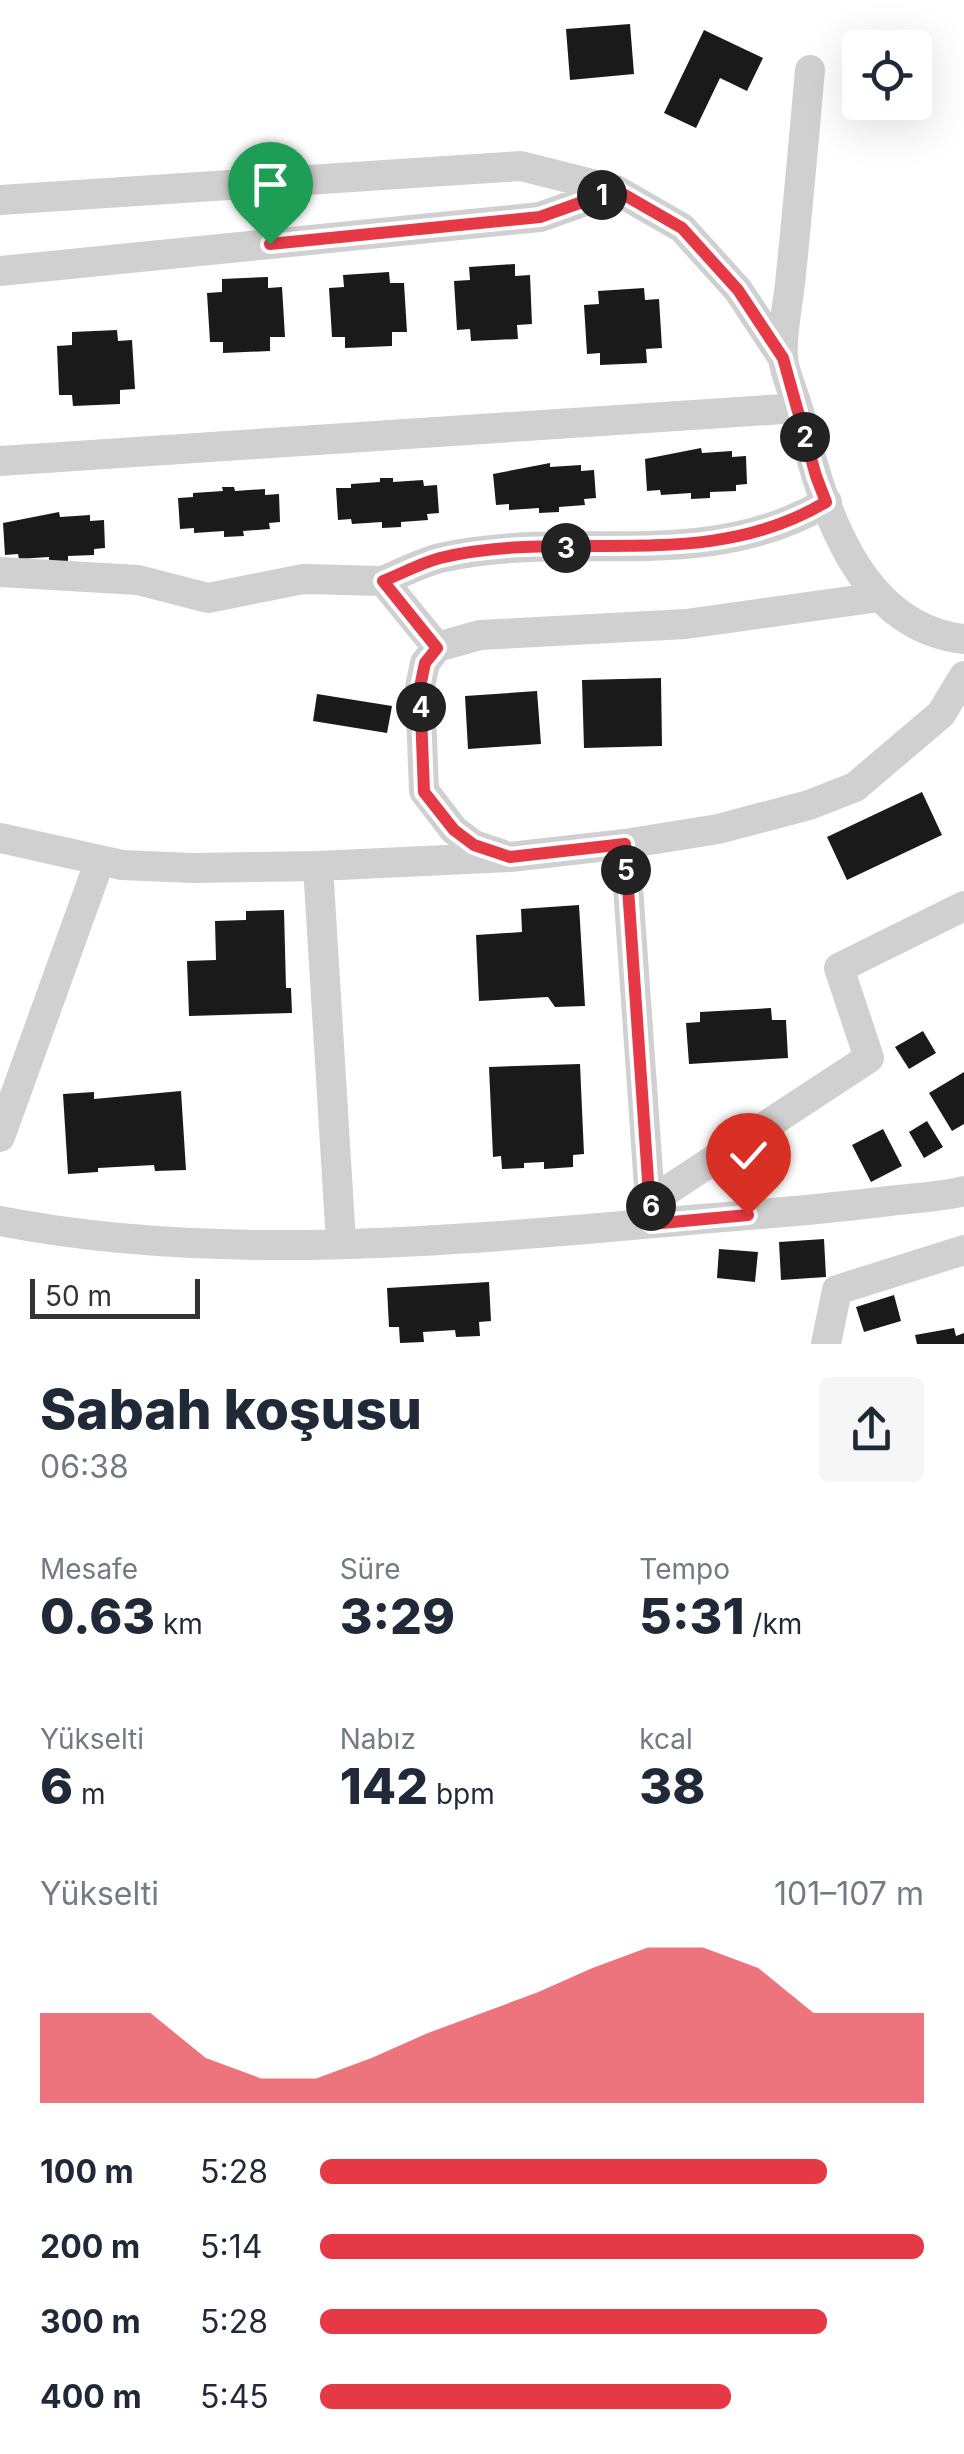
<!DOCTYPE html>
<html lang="tr">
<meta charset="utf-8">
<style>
:root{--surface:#fff;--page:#f6f6f7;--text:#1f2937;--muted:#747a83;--accent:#e63946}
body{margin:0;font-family:Inter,sans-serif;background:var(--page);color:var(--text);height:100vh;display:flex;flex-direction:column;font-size:38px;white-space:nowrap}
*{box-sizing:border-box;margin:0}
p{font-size:32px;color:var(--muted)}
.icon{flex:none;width:55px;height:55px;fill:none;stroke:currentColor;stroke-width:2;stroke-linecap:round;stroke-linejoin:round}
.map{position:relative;height:1344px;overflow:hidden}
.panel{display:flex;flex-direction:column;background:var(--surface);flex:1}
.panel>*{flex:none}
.fabs{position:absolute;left:842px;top:30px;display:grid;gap:20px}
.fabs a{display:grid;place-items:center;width:90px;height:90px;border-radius:10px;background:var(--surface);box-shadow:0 10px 40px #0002;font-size:50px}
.scale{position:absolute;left:30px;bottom:25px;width:170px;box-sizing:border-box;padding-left:10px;border:5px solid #333;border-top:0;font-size:28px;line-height:35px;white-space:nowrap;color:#333;-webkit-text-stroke:8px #fff;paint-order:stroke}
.pin{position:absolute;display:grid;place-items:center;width:85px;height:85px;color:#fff;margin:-102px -42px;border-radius:50% 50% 50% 0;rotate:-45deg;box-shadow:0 0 10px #0007}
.pin .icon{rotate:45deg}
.km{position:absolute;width:50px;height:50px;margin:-25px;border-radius:50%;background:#222;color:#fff;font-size:28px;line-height:50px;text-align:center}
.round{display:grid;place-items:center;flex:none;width:105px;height:105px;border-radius:10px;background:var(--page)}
.headline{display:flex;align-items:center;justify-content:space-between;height:170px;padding:0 40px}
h1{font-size:55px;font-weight:800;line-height:75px}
.metrics{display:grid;grid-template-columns:repeat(3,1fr);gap:15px;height:170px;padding:10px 40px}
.metrics div{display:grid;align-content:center}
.metrics b{font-size:50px;font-weight:800}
.metrics small{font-size:28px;font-weight:400}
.metrics p{font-size:28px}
.chart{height:280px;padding:20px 40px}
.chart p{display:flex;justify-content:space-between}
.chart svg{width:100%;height:180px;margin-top:10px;fill:var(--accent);opacity:.7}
ul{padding:0 40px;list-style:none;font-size:32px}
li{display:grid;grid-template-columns:160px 120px 1fr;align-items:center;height:75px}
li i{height:25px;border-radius:12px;background:var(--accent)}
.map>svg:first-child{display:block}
.building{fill:#1a1a1a}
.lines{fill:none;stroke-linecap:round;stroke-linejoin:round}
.minor{stroke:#d0d0d0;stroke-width:30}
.route-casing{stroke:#fff;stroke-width:20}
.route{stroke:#e63946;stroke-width:12}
</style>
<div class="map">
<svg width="964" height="1344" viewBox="0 0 964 1344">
<rect width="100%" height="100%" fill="#fff"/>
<path class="building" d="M630 24 634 74 570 80 566 29Z
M704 30 763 58 747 91 720 78 696 128 664 113Z
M515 264V276L530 275 532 324 517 325 518 339 471 341 470 329 457 330 454 281 470 280 469 267Z
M389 272 390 283H404L407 332H392V346L345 348V337H332L329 288 344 287 343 275Z
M268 277V288L282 287 285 337H270V351L223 353V342H210L207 293 222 292V279Z
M644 288 645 300 659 299 662 348 646 349 647 363 600 365V353L587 354 584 305 599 304 598 291Z
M117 330 118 341 132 340 135 389 120 390V404L73 406 72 395H59L57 346 72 345V332Z
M701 448 702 453 732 451V457L746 456 747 484 736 485V491L710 492V498L691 499V493L661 495 660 490 647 491 645 459Z
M550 463V467L581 465V471L594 470 596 498 584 499 585 505 559 507V512L539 513V508L509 510V504L496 505 493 474Z
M380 478H393V482L423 480 424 486 437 485 439 513 427 514 428 520 401 522V527L382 528V522L352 524 351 519 338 520 336 488H351V484L380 482Z
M222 487H234L235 491 265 489V495L279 494 280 522 269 523 270 529 243 531 244 536 224 537V531L194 533V528L180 529 178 498 193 497V493L223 491Z
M59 512 60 517 90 515V521L104 520 105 548 94 549V555L68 556V561L49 563V557L19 559 18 554 5 555 3 523Z
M661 678 662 746 584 748 582 680Z
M537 691 541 744 468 749 465 696Z
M317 694 392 706 387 733 313 721Z
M922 792 942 835 847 880 827 837Z
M579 905 585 1006 555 1007 548 997 479 1001 476 935 522 932 521 909Z
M284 910 286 988H291L292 1013 189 1016 187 961 216 960 215 921 246 920V911Z
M771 1008 772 1020H786L788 1058 689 1064 686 1023 700 1022V1012Z
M923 1031 936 1053 909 1069 895 1047Z
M580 1064 584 1154 573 1155V1167L544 1169V1162L524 1163V1168L502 1169 501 1156 493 1157 489 1067Z
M964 1072V1124L952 1131 929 1093Z
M181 1091 186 1170 155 1171 154 1165 98 1168V1172L68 1174 63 1094 94 1092V1099Z
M927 1121 943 1147 924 1158 909 1132Z
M883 1129 902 1166 871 1182 852 1145Z
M824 1239 826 1277 781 1280 779 1242Z
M719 1249 758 1252 755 1282 717 1278Z
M489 1282 491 1321 479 1322 480 1336 456 1337 455 1330 423 1332 424 1342 400 1343 399 1327H389L387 1288Z
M894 1295 901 1321 864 1332 856 1307Z
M954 1328 956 1336 964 1333V1344H917L915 1335Z"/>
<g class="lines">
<path class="minor" d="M810 70C804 138 798 206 791 274 789 301 781 331 783 358 785 377 796 397 800 416 822 504 857 627 964 639
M0 200 521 166 616 190 682 228 738 290 783 358
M0 271 540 217 616 190
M0 461 798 408
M0 572 138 580 208 598 303 579 383 581 437 647
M383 581C401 573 421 563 440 558 571 528 704 575 827 502
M0 838 122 865 192 868 318 866 510 857 625 844 718 829 809 805 855 787 941 714 964 676
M625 844 651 1215
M501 854 474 845 454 830 424 791 420 687 425 663 437 647 480 635 686 624 879 597
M318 866 341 1242
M0 1137 100 860
M651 1201 869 1058 839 968 964 906
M0 1221C223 1265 475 1239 701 1219 764 1214 827 1209 889 1201 914 1198 940 1197 964 1191
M826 1344 837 1290 964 1250"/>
</g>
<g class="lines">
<g class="route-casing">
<path id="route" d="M270 244 540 217 616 190 682 228 738 290 783 358 816 476 826 502C704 575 571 527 440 558 421 563 401 574 383 581L437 648 425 663 420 687 424 792 454 830 474 845 510 857 625 844 651 1224 748 1215"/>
</g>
<use href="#route" class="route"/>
</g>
</svg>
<div class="fabs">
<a><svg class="icon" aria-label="locate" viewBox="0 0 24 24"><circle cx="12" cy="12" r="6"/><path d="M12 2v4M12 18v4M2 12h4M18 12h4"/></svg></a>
</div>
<div class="scale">50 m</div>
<div class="pin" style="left:270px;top:244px;background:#1e9e55"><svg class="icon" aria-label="arrive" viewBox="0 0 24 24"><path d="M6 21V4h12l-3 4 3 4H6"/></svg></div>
<div class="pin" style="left:748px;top:1215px;background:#d93025"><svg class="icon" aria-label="check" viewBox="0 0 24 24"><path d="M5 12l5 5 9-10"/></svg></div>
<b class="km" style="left:602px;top:195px">1</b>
<b class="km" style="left:805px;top:437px">2</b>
<b class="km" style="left:566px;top:548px">3</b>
<b class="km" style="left:421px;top:707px">4</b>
<b class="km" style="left:626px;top:870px">5</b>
<b class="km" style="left:651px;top:1206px">6</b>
</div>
<section class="panel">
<div class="headline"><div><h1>Sabah koşusu</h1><p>06:38</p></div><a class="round"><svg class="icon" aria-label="share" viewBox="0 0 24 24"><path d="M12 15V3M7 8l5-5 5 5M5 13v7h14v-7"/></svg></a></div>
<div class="metrics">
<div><p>Mesafe</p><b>0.63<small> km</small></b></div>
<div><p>Süre</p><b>3:29</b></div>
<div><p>Tempo</p><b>5:31<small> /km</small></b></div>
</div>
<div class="metrics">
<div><p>Yükselti</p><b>6<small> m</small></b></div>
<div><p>Nabız</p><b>142<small> bpm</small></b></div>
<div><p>kcal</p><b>38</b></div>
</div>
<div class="chart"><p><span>Yükselti</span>101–107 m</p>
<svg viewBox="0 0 160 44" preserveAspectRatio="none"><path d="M0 44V22L10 22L20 22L30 33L40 38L50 38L60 33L70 27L80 22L90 17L100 11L110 6L120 6L130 11L140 22L150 22L160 22V44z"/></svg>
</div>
<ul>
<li><b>100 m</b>5:28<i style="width:84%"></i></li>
<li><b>200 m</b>5:14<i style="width:100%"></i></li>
<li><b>300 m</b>5:28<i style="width:84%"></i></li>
<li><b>400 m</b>5:45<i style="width:68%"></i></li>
</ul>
</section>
